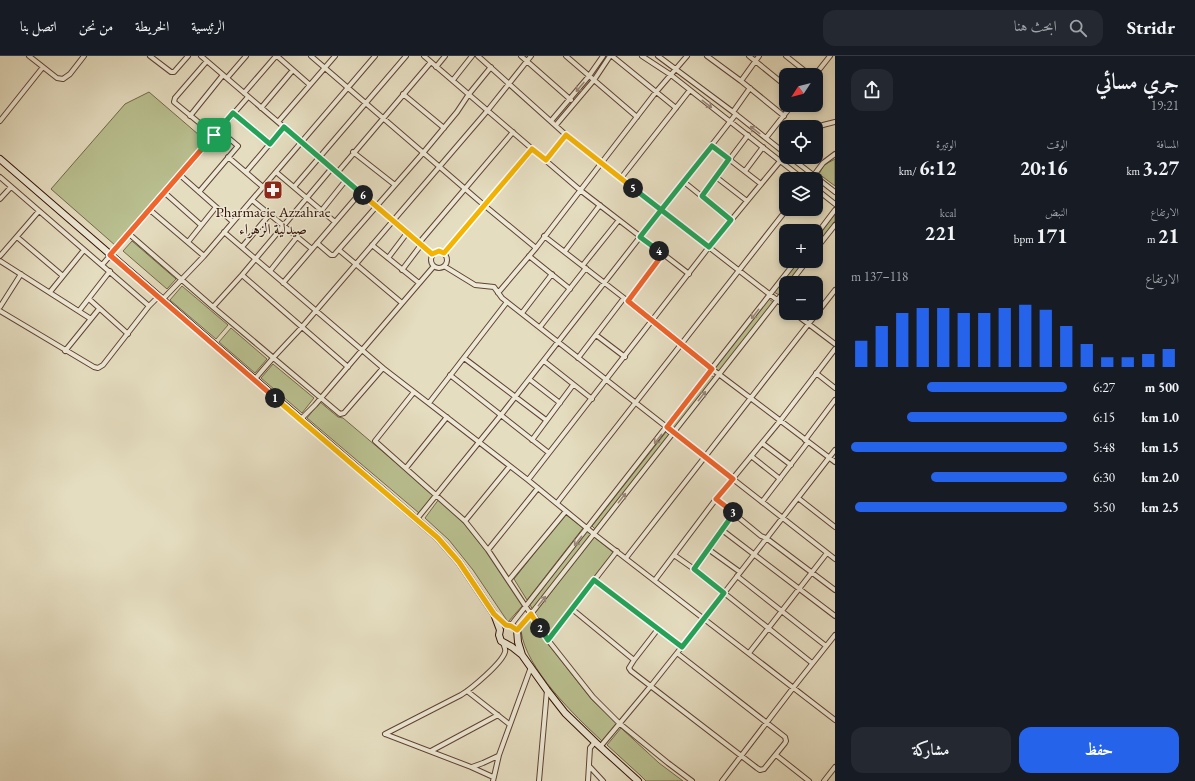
<!DOCTYPE html>
<html lang="ar">
<meta charset="utf-8">
<style>
:root{--surface:#171b24;--page:#242831;--text:#f1f3f6;--muted:#9ea1a6;--line:#363941;--accent:#2563eb}
body{margin:0;font-family:"EB Garamond",Amiri,serif;background:var(--page);color:var(--text);direction:rtl;height:100vh;display:flex;flex-direction:column;font-size:15px;white-space:nowrap}
*{box-sizing:border-box;margin:0}
p{font-size:13px;color:var(--muted)}
.icon{flex:none;width:22px;height:22px;fill:none;stroke:currentColor;stroke-width:2;stroke-linecap:round;stroke-linejoin:round}
.map{position:relative;flex:1;overflow:hidden;direction:ltr}
.details{display:flex;flex-direction:column;background:var(--surface);width:360px}
.details>*{flex:none}
.needle{width:26px;rotate:234deg}
.tools{position:absolute;left:779px;top:12px;display:grid;gap:8px}
.tools a{display:grid;place-items:center;width:44px;height:44px;border-radius:8px;background:var(--surface);box-shadow:0 2px 6px #0003;font-size:20px}
.pin{position:absolute;display:grid;place-items:center;width:34px;height:34px;color:#fff;margin:-17px;border-radius:8px;box-shadow:0 2px 6px #0006}
.km{position:absolute;width:20px;height:20px;margin:-10px;border-radius:50%;background:#222;color:#fff;font-size:11px;line-height:20px;text-align:center}
.round{display:grid;place-items:center;flex:none;width:42px;height:42px;border-radius:12px;background:var(--page)}
.overview{display:flex;align-items:center;justify-content:space-between;height:68px;padding:0 16px}
h1{font-size:22px;font-weight:700;line-height:30px}
.metrics{display:grid;grid-template-columns:repeat(3,1fr);gap:6px;height:68px;padding:4px 16px}
.metrics div{display:grid;align-content:center}
.metrics b{font-size:20px;font-weight:700}
.metrics small{font-size:11px;font-weight:400}
.metrics p{font-size:11px}
.chart{height:112px;padding:8px 16px}
.chart p{display:flex;justify-content:space-between}
.chart svg{width:100%;height:72px;margin-top:4px;stroke:var(--accent);stroke-width:6}
.button{display:flex;gap:8px;margin-top:auto;padding:8px 16px}
.button a{flex:1;height:46px;border-radius:12px;background:var(--accent);color:#fff;font-size:16px;font-weight:700;line-height:46px;text-align:center}
.button a+a{background:var(--page);color:var(--text)}
ul{padding:0 16px;list-style:none;font-size:13px}
li{display:grid;grid-template-columns:64px 48px 1fr;align-items:center;height:30px}
li i{height:10px;border-radius:5px;background:var(--accent)}
header{display:flex;align-items:center;gap:24px;box-sizing:border-box;height:56px;padding:0 20px;background:var(--surface);border-bottom:1px solid var(--line)}
header strong{font-size:19px}
nav{display:flex;gap:22px;margin-inline-start:auto;font-size:14px}
.search{width:280px;height:36px;background:var(--page);display:flex;align-items:center;gap:10px;box-sizing:border-box;padding:0 14px;border-radius:12px;color:var(--muted);font-size:15px}
main{display:flex;flex:1;min-height:0}
.map>svg:first-child{display:block}
.green{fill:#b9bf8f;stroke:#75684a}
.lines{fill:none;stroke-linecap:round;stroke-linejoin:round}
.minor-casing{stroke:#5e4333;stroke-width:6}
.secondary-casing{stroke:#311004;stroke-width:8}
.minor{stroke:#eee9d6;stroke-width:4}
.secondary{stroke:#eee9d6;stroke-width:6}
.oneway{stroke:#998778}
.split-1-casing{stroke:#fff;stroke-width:8}
.split-2-casing{stroke:#fff;stroke-width:8}
.split-3-casing{stroke:#fff;stroke-width:8}
.split-4-casing{stroke:#fff;stroke-width:8}
.split-5-casing{stroke:#fff;stroke-width:8}
.split-6-casing{stroke:#fff;stroke-width:8}
.split-7-casing{stroke:#fff;stroke-width:8}
.split-1{stroke:#f0652b;stroke-width:5}
.split-2{stroke:#f5b400;stroke-width:5}
.split-3{stroke:#22a559;stroke-width:5}
.split-4{stroke:#f0652b;stroke-width:5}
.split-5{stroke:#22a559;stroke-width:5}
.split-6{stroke:#f5b400;stroke-width:5}
.split-7{stroke:#22a559;stroke-width:5}
.labels{text-anchor:middle;dominant-baseline:central;stroke-width:3;stroke-linejoin:round;paint-order:stroke}
.poi-label{font-size:15px;fill:#311004;stroke:#eee9d6}
</style>
<header>
<strong>Stridr</strong>
<div class="search"><svg class="icon" aria-label="search" viewBox="0 0 24 24"><circle cx="10" cy="10" r="6"/><path d="M15 15l6 6"/></svg>ابحث هنا</div>
<nav><a>الرئيسية</a><a>الخريطة</a><a>من نحن</a><a>اتصل بنا</a></nav>
</header>
<main>
<section class="details">
<div class="overview"><div><h1>جري مسائي</h1><p>19:21</p></div><a class="round"><svg class="icon" aria-label="share" viewBox="0 0 24 24"><path d="M12 15V3M7 8l5-5 5 5M5 13v7h14v-7"/></svg></a></div>
<div class="metrics">
<div><p>المسافة</p><b>3.27<small> km</small></b></div>
<div><p>الوقت</p><b>20:16</b></div>
<div><p>الوتيرة</p><b>6:12<small> /km</small></b></div>
</div>
<div class="metrics">
<div><p>الارتفاع</p><b>21<small> m</small></b></div>
<div><p>النبض</p><b>171<small> bpm</small></b></div>
<div><p>kcal</p><b>221</b></div>
</div>
<div class="chart"><p><span>الارتفاع</span>118–137 m</p>
<svg viewBox="0 0 160 44" preserveAspectRatio="none"><path d="M5 44V28M15 44V19M25 44V11M35 44V8M45 44V8M55 44V11M65 44V11M75 44V8M85 44V6M95 44V9M105 44V19M115 44V30M125 44V38M135 44V38M145 44V36M155 44V33"/></svg>
</div>
<ul>
<li><b>500 m</b>6:27<i style="width:65%"></i></li>
<li><b>1.0 km</b>6:15<i style="width:74%"></i></li>
<li><b>1.5 km</b>5:48<i style="width:100%"></i></li>
<li><b>2.0 km</b>6:30<i style="width:63%"></i></li>
<li><b>2.5 km</b>5:50<i style="width:98%"></i></li>
</ul>
<div class="button"><a>حفظ</a><a>مشاركة</a></div>
</section>
<div class="map">
<svg width="835" height="725" viewBox="0 0 835 725">
<rect width="100%" height="100%" fill="#e5ddc0"/>
<filter id="stains"><feTurbulence type="fractalNoise" baseFrequency=".005" numOctaves="4"/><feColorMatrix values="0 0 0 0 .2 0 0 0 0 .09 0 0 0 0 .02 0 0 0 .5 -.17"/></filter>
<radialGradient id="worn" r=".72"><stop offset=".6" stop-color="#630" stop-opacity="0"/><stop offset="1" stop-color="#630" stop-opacity=".3"/></radialGradient>
<path class="green" d="M149 36 206 85 116 190 51 133 125 48Z
M835 103V130L819 118 824 109Z
M835 157V165L816 190V182Z
M132 185 176 223 167 233 123 195Z
M798 205H805L788 227H786V229L779 239 774 236Z
M182 230 228 269 216 283 170 244Z
M769 243 773 246 719 316 715 312Z
M231 272 267 303 255 317 219 286Z
M273 308 314 342 302 357 261 322Z
M710 319 714 321 674 373 671 370Z
M320 346 338 361 343 362 434 439 419 457 307 362Z
M666 376 669 379 595 473 592 470Z
M439 443 461 464 487 496 523 549 508 566 473 514 449 484 425 462Z
M565 458 583 472 527 544 514 523Z
M587 475 591 478 533 554 530 549Z
M594 481 614 497 550 578 535 557Z
M531 563 548 588 592 644 617 667 602 685C575 660 526 613 521 575Z
M621 672 659 707 683 725H646L641 720 607 689Z"/>
<g class="lines">
<g class="minor-casing">
<path id="minor" d="M29 0 57 22 63 23 70 18 84 0
M150 0 171 16H174L188 0
M201 0 432 198
M277 0 310 29
M311 0 485 150 536 192
M424 0 580 134 689 218
M478 0 566 79 661 154 786 251
M521 0 571 44
M566 0 637 61
M612 0 676 52
M642 0 671 19 803 123
M658 0 733 56 786 98
M707 0 741 25 784 60
M749 0 786 30
M786 0 810 19
M207 5 175 42 174 46 214 79
M436 11 445 0
M815 19 830 0
M227 22 246 0
M453 24 472 0
M741 25 759 0
M244 37 276 0
M403 38 444 72
M261 52 293 14
M733 56 750 32
M233 57 270 88
M190 60 223 19
M0 65 43 11
M551 65 589 20 603 0
M278 66 335 0
M556 69 594 24 610 0
M816 73 823 69 835 66
M766 82 792 49
M712 90 761 128
M353 96 395 129
M228 101 263 131
M790 101 835 136
M546 104 566 79
M745 115 763 91
M246 116 284 71
M276 116 335 166
M337 117 431 6
M180 119 233 166
M0 121 149 250
M716 121 747 145
M621 122 690 34
M811 123 823 107 835 98
M684 126 731 164
M294 131 406 0
M816 133 835 148
M199 136 238 90 219 74
M165 137 201 169
M702 140 748 79
M0 143 11 131
M252 144 312 193
M150 154 204 200
M322 154 346 124
M224 176 383 312 528 424 594 478 835 664
M128 177 213 251 340 358 344 357 383 312
M816 179 835 154
M544 180 624 242 712 313 835 406
M17 181 63 220
M188 186 216 151
M317 187 331 199H334L423 97 457 56 469 38 491 11
M419 187 513 76
M372 189 419 227
M242 191 270 158
M816 193 835 169
M339 194 402 247
M565 195 600 149
M431 204a8 8 0 1 1 16 0a8 8 0 1 1-16 0Z
M444 197 533 93
M0 200 39 155
M529 200 570 233
M388 202 407 177
M0 205 91 263
M102 209 248 41
M583 209 619 164
M444 210 475 229 494 231 502 242 835 503
M402 214 421 189
M270 215 297 181
M242 219 348 311
M283 227 360 137
M790 227 807 205
M50 236 84 194
M498 237 536 192 656 36 687 0
M89 243 128 278
M162 244 204 200 375 0
M628 245 663 198
M0 251 21 218
M213 251 242 219 332 112
M0 255 94 311 98 312 103 309 149 250 158 241
M79 255 110 215
M522 257 552 218
M794 257 835 288
M540 271 586 212
M596 279 625 301
M65 295 99 253
M464 302 546 364
M578 302 624 242
M544 305 592 343
M816 317 835 332
M450 319 549 397 709 191 786 98
M529 323 560 347
M254 324 273 302 302 271 488 54 531 0
M414 336 375 385 465 465 488 494 548 584 593 641 619 667 668 707 692 725
M429 347 507 246
M300 364 315 349 434 210
M532 384 573 329
M805 384 835 344
M762 387 791 409
M751 400 780 423
M406 412 447 361
M528 424 549 397
M798 442 835 471
M716 443 761 480 766 482 835 534
M762 446 808 386
M557 447 787 153
M416 464 501 359 736 58
M465 465 510 410
M722 474 835 560
M708 493 740 516
M488 494 538 432
M617 495 572 553 634 604 629 612 631 615 757 712 760 714 764 713 785 687 786 685 785 681 677 597
M674 499 694 513 812 607
M626 502 835 234
M694 513 734 457
M737 520 826 590
M509 524 566 455
M594 524 682 591
M655 524 716 443 780 365 835 293
M511 569 796 205
M517 574 531 558 786 233
M548 584 572 553
M749 597 827 497
M634 604 658 573
M467 635 509 668
M385 678 461 639C471 633 502 607 505 596 506 593 504 590 503 587
M385 678 471 711 493 721
M600 691 650 631 704 563 835 394
M431 695 498 659
M776 699 809 725
M472 711 483 707 498 700
M590 711 603 725
M493 725 499 699 531 611
M539 725 547 634
M588 725 590 692 595 686
M722 725 793 632 835 579
M824 725 835 711"/>
</g>
<g class="secondary-casing">
<path id="secondary" d="M0 103 438 482 459 506 494 558 500 574 499 579 501 585 512 591 522 599 547 634 565 657 595 686 638 725
M496 561 506 569H511L517 574 518 586 522 599"/>
</g>
<use href="#minor" class="minor"/>
<use href="#secondary" class="secondary"/>
</g>
<defs><path id="oneway-shaft" d="M-6 0H5M1.5-3L5.5 0L1.5 3" fill="none" stroke-width="1.6" stroke-linecap="round" stroke-linejoin="round"/></defs>
<g class="oneway">
<use href="#oneway-shaft" transform="translate(580 31) rotate(130)"/>
<use href="#oneway-shaft" transform="translate(707 48) rotate(38)"/>
<use href="#oneway-shaft" transform="translate(755 74) rotate(-142)"/>
<use href="#oneway-shaft" transform="translate(755 258) rotate(128)"/>
<use href="#oneway-shaft" transform="translate(702 340) rotate(-52)"/>
<use href="#oneway-shaft" transform="translate(658 383) rotate(128)"/>
<use href="#oneway-shaft" transform="translate(622 442) rotate(-52)"/>
<use href="#oneway-shaft" transform="translate(578 485) rotate(128)"/>
<use href="#oneway-shaft" transform="translate(542 545) rotate(-52)"/>
</g>
<g class="lines">
<g class="split-1-casing">
<path id="split-1" d="M214 79 110 199 275 342"/>
</g>
<g class="split-2-casing">
<path id="split-2" d="M275 342 438 482 459 506 494 558 506 569 511 570 517 574 531 558 540 572"/>
</g>
<g class="split-3-casing">
<path id="split-3" d="M540 572 548 584 594 524 682 591 724 537 694 513 734 457 733 456"/>
</g>
<g class="split-4-casing">
<path id="split-4" d="M659 195 663 198 628 245 712 313 667 371 733 423 716 443 733 456"/>
</g>
<g class="split-5-casing">
<path id="split-5" d="M633 132 709 191 731 164 702 140 729 103 712 90C688 120 664 150 640 181L659 195"/>
</g>
<g class="split-6-casing">
<path id="split-6" d="M363 139 432 198 439 195 444 197 532 93 546 104 566 79 633 132"/>
</g>
<g class="split-7-casing">
<path id="split-7" d="M214 79 233 57 270 88 284 71 363 139"/>
</g>
<use href="#split-1" class="split-1"/>
<use href="#split-2" class="split-2"/>
<use href="#split-3" class="split-3"/>
<use href="#split-4" class="split-4"/>
<use href="#split-5" class="split-5"/>
<use href="#split-6" class="split-6"/>
<use href="#split-7" class="split-7"/>
</g>
<defs>
<g id="pharmacy-square" transform="scale(1)"><rect x="-9" y="-9" width="18" height="18" rx="4" fill="#8f2418" stroke="#eee9d6"/><path d="M-2-6h4v4h4v4h-4v4h-4v-4h-4v-4h4Z" fill="#fff"/></g>
</defs>
<g fill-rule="evenodd">
<use href="#pharmacy-square" x="273" y="134"/>
</g>
<g class="labels">
<g class="poi-label">
<text x="273" y="155">Pharmacie Azzahrae<tspan x="273" dy="17">صيدلية الزهراء</tspan></text>
</g>
</g>
<rect width="100%" height="100%" filter="url(#stains)"/>
<rect width="100%" height="100%" fill="url(#worn)"/>
</svg>
<div class="tools">
<a><svg class="needle" viewBox="-14 -14 28 28"><path d="M0-13l5 13h-10z" fill="#e53935"/><path d="M0 13l5-13h-10z" fill="#9ea1a6"/></svg></a>
<a><svg class="icon" aria-label="locate" viewBox="0 0 24 24"><circle cx="12" cy="12" r="6"/><path d="M12 2v4M12 18v4M2 12h4M18 12h4"/></svg></a>
<a><svg class="icon" aria-label="layers" viewBox="0 0 24 24"><path d="M12 4l9 5-9 5-9-5zM3 14l9 5 9-5"/></svg></a>
<a>+</a>
<a>−</a>
</div>
<div class="pin" style="left:214px;top:79px;background:#1e9e55"><svg class="icon" aria-label="arrive" viewBox="0 0 24 24"><path d="M6 21V4h12l-3 4 3 4H6"/></svg></div>
<b class="km" style="left:275px;top:342px">1</b>
<b class="km" style="left:540px;top:572px">2</b>
<b class="km" style="left:733px;top:456px">3</b>
<b class="km" style="left:659px;top:195px">4</b>
<b class="km" style="left:633px;top:132px">5</b>
<b class="km" style="left:363px;top:139px">6</b>
</div>
</main>
